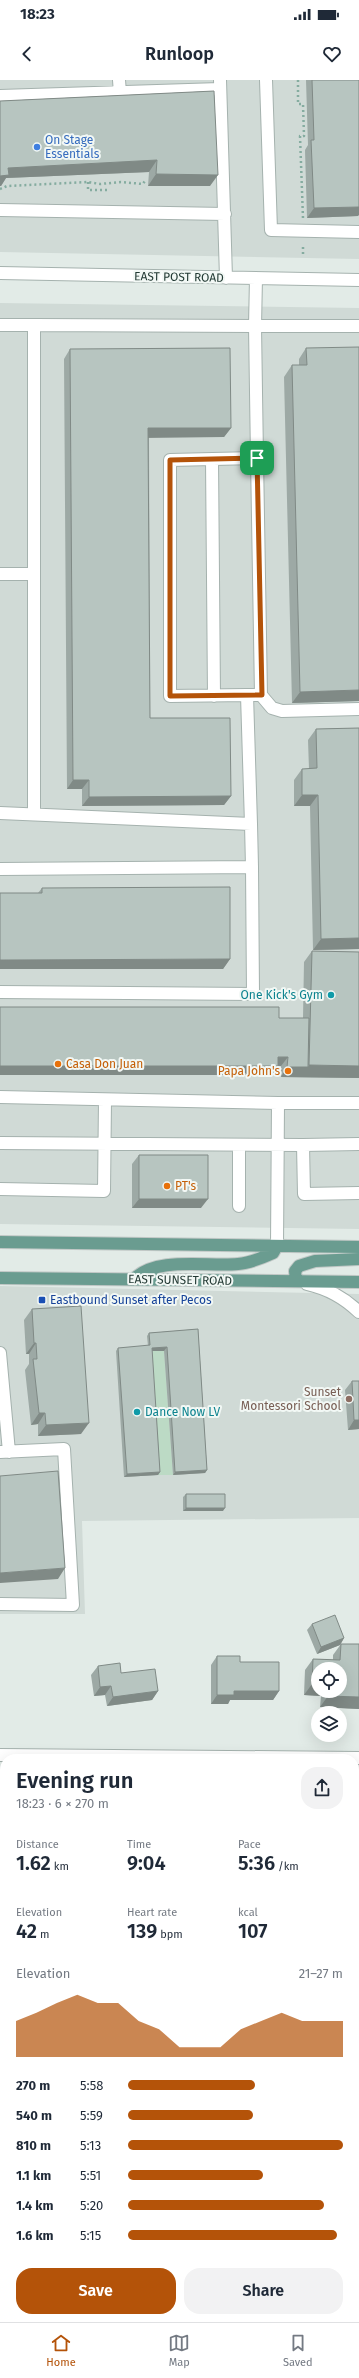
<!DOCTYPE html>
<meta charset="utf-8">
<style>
:root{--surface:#fff;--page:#f2f2f3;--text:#1f2937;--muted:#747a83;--line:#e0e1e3;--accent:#b45309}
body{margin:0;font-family:"Fira Sans",sans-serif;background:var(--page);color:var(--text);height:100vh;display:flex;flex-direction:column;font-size:15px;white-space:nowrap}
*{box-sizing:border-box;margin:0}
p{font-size:13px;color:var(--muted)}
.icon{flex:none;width:22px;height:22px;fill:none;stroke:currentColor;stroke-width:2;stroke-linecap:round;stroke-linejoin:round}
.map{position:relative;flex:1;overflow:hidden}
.drawer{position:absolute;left:0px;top:1674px;width:359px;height:568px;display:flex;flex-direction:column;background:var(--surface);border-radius:16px 16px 0 0;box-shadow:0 4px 16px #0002}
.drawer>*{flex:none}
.tools{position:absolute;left:311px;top:1582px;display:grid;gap:8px}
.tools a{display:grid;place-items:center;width:36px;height:36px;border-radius:50%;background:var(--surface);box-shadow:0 4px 16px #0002;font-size:20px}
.pin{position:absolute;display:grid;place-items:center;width:34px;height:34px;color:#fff;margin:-17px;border-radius:8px;box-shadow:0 2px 6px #0006}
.round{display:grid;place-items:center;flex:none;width:42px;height:42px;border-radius:16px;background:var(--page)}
.overview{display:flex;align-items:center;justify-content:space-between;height:68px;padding:0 16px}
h1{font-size:22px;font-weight:600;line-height:30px}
.metrics{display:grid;grid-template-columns:repeat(3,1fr);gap:6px;height:68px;padding:4px 16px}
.metrics div{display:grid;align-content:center}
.metrics b{font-size:20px;font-weight:600}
.metrics small{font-size:11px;font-weight:400}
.metrics p{font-size:11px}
.chart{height:112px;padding:8px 16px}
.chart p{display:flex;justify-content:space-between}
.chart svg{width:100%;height:72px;margin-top:4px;fill:var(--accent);opacity:.7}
.button{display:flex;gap:8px;margin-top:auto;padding:8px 16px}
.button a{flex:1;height:46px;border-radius:16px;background:var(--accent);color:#fff;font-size:16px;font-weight:600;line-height:46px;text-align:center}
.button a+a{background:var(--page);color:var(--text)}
ul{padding:0 16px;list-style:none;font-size:13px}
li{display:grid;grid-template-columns:64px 48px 1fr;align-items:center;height:30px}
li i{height:10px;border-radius:5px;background:var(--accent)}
.status{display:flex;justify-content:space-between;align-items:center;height:28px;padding:0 20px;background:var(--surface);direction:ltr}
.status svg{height:11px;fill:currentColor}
header{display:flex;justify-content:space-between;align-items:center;height:52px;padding:0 16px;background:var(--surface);font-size:18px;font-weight:600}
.tab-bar{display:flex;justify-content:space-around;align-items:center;height:56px;border-top:1px solid var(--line);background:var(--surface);font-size:11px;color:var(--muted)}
.tab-bar a{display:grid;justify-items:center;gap:2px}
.tab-bar .selected{color:var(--accent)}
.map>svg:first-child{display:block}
.built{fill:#d0dad6}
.green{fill:#bcdac5}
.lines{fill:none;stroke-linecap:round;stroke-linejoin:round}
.minor-casing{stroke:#a5b2ae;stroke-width:14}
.major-casing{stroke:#c1c8c6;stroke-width:14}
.path{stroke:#85aca0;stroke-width:2.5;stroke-dasharray:2 3;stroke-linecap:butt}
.minor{stroke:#fff;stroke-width:12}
.major{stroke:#6a9c90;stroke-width:12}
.wall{fill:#9da9a5;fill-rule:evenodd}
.shaded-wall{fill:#808a86}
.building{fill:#b7c5c0;stroke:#808a86}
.route-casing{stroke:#fff;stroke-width:8}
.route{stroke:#b45309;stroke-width:5}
.shop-dot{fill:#3f7fe0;stroke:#f2f8f5;stroke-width:1.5}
.culture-dot{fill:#0f9aa8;stroke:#f2f8f5;stroke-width:1.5}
.food-dot{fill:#e8710a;stroke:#f2f8f5;stroke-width:1.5}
.transit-dot{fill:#1a4fb4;stroke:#f2f8f5;stroke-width:1.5}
.education-dot{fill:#8d6e63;stroke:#f2f8f5;stroke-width:1.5}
.labels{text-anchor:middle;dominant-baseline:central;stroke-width:4;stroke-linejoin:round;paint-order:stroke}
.shop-label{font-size:12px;fill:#366cbe;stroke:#f2f8f5;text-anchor:start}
.street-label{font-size:12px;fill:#233a34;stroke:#f2f8f5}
.culture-label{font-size:12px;fill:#0d838f;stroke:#f2f8f5;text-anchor:end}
.food-label{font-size:12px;fill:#c56008;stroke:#f2f8f5;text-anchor:start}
.transit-label{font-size:12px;fill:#164399;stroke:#f2f8f5;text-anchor:start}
.education-label{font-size:12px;fill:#785e54;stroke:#f2f8f5;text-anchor:end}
</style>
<div class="status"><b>18:23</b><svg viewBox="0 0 49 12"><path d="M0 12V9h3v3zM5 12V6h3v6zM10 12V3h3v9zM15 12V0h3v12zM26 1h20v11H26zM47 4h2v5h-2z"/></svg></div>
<header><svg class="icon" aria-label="back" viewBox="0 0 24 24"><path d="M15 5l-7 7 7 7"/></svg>Runloop<svg class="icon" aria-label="heart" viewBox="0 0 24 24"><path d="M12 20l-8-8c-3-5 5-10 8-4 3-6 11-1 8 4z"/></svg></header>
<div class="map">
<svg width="359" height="2242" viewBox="0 0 359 2242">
<rect width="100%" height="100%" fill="#e2ebe7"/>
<path class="built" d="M0 0H359V179L0 172Z
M0 223 359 228V1149L0 1144Z
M0 1206 359 1214V1438L82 1441 85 1534H0Z"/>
<path class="green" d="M149 1271H164L173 1395H158Z"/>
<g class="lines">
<g class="minor-casing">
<path id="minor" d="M119 0 120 13
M220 0 226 198
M266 0 271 150 359 152
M0 16 220 9
M0 130 225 134
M0 193 359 200
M256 198 255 246H359
M0 245H34V734
M34 245 255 246 257 378
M212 379 214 616
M0 494H34
M247 615H261L257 378 170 380V616L247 615 251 744
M261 615 272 628 282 631 359 629
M0 733 251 744 252 787
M0 789 252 787 253 914 0 912
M0 1017 278 1023H359
M0 1063 303 1065
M359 1064 303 1065 304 1114 359 1113
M239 1065V1126
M0 1109 104 1111 105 1020
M277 1166 278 1023
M307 1204C328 1209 343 1217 359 1232
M0 1273 9 1372
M0 1372 64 1369 73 1525 0 1524
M0 1675 359 1678
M0 1905H5
M354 1911H359"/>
</g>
<g class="major-casing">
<path id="major" d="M0 1162 359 1167
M0 1198 359 1202
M134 1199C156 1176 208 1187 238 1184 250 1183 262 1178 273 1173L277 1166
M296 1201 295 1191 299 1186 315 1181 359 1179"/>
</g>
<path class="path" d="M298 0V24H303L304 56H300L303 138
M88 102V110H107
M0 109 7 106 88 102 100 104 121 102 143 104 146 99
M303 174V165"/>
<use href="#minor" class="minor"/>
<use href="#major" class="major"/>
</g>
<path class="wall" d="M306 0H359L358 136 307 138 305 70 308 65Z
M214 11 210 106H148L149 92 6 98 1 106 0 21Z
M306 268 359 621 292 623 284 297 292 285H299V279Z
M70 269 231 348 224 357H149L150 638 231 716 224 725 82 726V709H67L64 279Z
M359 648V869L313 870 310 726H294V700L302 689H309L308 660 316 649Z
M42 808 230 879 223 889 38 813Z
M312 871 359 872V998L281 997V986H278L272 995H0V927L279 938H303L304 882Z
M139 1075 201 1128H132V1084Z
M32 1229 81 1354 38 1356V1344L31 1345 25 1290 29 1284V1274H26L24 1240Z
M198 1249 207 1390 205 1393 173 1395 164 1271H152L160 1392 158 1395 124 1397 116 1271 118 1268 148 1266 147 1256 149 1253Z
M352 1301 359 1349 348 1350 345 1310Z
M186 1414 223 1431H183V1417Z
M312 1544 344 1558 340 1565 317 1574 307 1550Z
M341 1564 359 1629 320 1627 321 1616 304 1615 305 1590 313 1579 333 1580V1575ZM318 1589 340 1611H318Z
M217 1576 240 1582 279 1611 273 1620H230L228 1624H211V1585Z
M98 1586 121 1593 158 1611 152 1620 107 1626 105 1615 94 1616 91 1595Z"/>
<path class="shaded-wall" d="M157 80 149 92 6 98 1 106H0V96L8 88Z
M156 94 218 95 210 106H148Z
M359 127V135L358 136 307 138 314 128Z
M148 348H231L224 357 142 358Z
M359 610V621L292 623 300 612Z
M73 700H89L82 709H67Z
M302 715H318L310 726H294Z
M231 716 224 725 82 726 89 717Z
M359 858V869L313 870 321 859Z
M230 879 223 889H0V880Z
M288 977 281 986H278L272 995H0V986Z
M309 985 359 986V998L281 997 287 987H308Z
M139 1119H208L201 1128H132Z
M34 1263H36L29 1274H26Z
M167 1267 164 1271H149L152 1268Z
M39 1333H45L38 1344 31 1345Z
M354 1340H359V1349L348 1350Z
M89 1343 81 1354 38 1356 46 1345Z
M207 1390 205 1393 173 1395 175 1392Z
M160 1392 158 1395 124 1397 127 1394Z
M186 1428H225L223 1431H183Z
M65 1488 58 1499 0 1503V1493Z
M344 1558 340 1565 317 1574 321 1567Z
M312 1604H318V1611H324L321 1616 304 1615Z
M111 1606 105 1615 94 1616 100 1607Z
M158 1611 152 1620 107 1626 113 1617Z
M234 1611H279L273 1620H230L228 1624H211L217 1615Z
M328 1616 359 1617V1629L320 1627Z"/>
<path class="building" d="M312 0H359V127L314 128 311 60H314Z
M214 11 218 95 156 94 157 80 8 88 9 95 0 96V21Z
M359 267V610L300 612 292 285H307L306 268Z
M230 268 231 348H148L150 638H230L231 716 89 717V700H73L70 269Z
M359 648V858L321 859 318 715H302V689L317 688 316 649Z
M230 807V879L0 880V813H42V808Z
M312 871 359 872V986L309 985Z
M0 927H279V938H309L308 987H287L288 977H278V986H0Z
M139 1075H208V1119H139Z
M81 1226 89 1343 46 1345 45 1333H39L33 1279H37L36 1263H34L32 1229Z
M198 1249 207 1390 175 1392 167 1267 152 1268 160 1392 127 1394 118 1268 150 1265 149 1253Z
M352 1301H359V1340H354Z
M58 1391 65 1488 0 1493V1396Z
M186 1414H225V1428H186Z
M335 1535 344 1558 321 1567 312 1544Z
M341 1564H359V1617L328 1616V1611H340V1589H318V1604H312L313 1579 340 1580Z
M217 1576H240V1582H279V1611H234V1615H217Z
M120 1583 121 1593 155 1589 158 1611 113 1617 111 1606 100 1607 98 1586Z"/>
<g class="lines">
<g class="route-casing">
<path id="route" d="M257 378 262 615 170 616V380Z"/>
</g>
<use href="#route" class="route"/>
</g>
<circle class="shop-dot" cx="37" cy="67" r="4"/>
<g class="culture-dot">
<circle cx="331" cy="915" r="4"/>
<circle cx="137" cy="1332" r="4"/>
</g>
<g class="food-dot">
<circle cx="58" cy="984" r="4"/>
<circle cx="288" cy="991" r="4"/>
<circle cx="167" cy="1106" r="4"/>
</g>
<rect class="transit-dot" x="38" y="1216" width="8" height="8" rx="2"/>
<circle class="education-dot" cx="349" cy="1319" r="4"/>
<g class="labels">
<g class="shop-label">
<text x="45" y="60">On Stage<tspan x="45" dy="14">Essentials</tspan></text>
</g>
<g class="street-label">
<text transform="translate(179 197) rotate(1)">EAST POST ROAD</text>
<text transform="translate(180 1200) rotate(1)">EAST SUNSET ROAD</text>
</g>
<g class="culture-label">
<text x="323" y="915">One Kick's Gym</text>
<text x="145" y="1332" text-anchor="start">Dance Now LV</text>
</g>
<g class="food-label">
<text x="66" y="984">Casa Don Juan</text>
<text x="280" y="991" text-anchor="end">Papa John's</text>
<text x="175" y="1106">PT's</text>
</g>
<g class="transit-label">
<text x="50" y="1220">Eastbound Sunset after Pecos</text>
</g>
<g class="education-label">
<text x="341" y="1312">Sunset<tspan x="341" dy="14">Montessori School</tspan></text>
</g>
</g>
</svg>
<div class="tools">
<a><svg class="icon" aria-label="locate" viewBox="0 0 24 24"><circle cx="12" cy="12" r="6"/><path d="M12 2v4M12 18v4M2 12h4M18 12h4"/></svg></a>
<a><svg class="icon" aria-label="layers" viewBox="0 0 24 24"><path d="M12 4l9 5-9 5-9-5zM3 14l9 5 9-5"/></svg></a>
</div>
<div class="pin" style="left:257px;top:378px;background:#1e9e55"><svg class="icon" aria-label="arrive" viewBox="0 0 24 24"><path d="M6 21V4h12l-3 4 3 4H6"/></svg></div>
<section class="drawer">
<div class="overview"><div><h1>Evening run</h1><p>18:23 · 6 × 270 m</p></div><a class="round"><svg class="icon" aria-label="share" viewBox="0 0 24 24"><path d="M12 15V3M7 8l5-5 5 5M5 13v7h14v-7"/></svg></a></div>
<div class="metrics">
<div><p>Distance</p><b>1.62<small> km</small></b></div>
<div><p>Time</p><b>9:04</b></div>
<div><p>Pace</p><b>5:36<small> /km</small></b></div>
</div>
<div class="metrics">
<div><p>Elevation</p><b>42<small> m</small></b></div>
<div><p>Heart rate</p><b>139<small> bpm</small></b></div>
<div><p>kcal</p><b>107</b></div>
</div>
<div class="chart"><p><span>Elevation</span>21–27 m</p>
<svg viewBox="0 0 160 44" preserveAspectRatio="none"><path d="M0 44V22L10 17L20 11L30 6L40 11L50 11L60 22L70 27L80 38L90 38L100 38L110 27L120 22L130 17L140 22L150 22L160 22V44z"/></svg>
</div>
<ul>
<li><b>270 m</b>5:58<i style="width:59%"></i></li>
<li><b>540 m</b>5:59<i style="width:58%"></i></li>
<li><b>810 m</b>5:13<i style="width:100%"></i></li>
<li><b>1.1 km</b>5:51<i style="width:63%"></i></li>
<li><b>1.4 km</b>5:20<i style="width:91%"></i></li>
<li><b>1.6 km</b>5:15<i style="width:97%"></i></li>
</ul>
<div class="button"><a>Save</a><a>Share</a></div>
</section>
</div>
<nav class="tab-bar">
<a class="selected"><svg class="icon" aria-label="home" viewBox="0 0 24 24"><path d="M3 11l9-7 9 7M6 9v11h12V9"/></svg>Home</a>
<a><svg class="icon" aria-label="map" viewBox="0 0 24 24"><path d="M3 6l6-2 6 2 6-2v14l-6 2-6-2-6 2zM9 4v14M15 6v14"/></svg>Map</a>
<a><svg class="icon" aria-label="saved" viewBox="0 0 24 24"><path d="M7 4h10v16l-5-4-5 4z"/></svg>Saved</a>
</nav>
